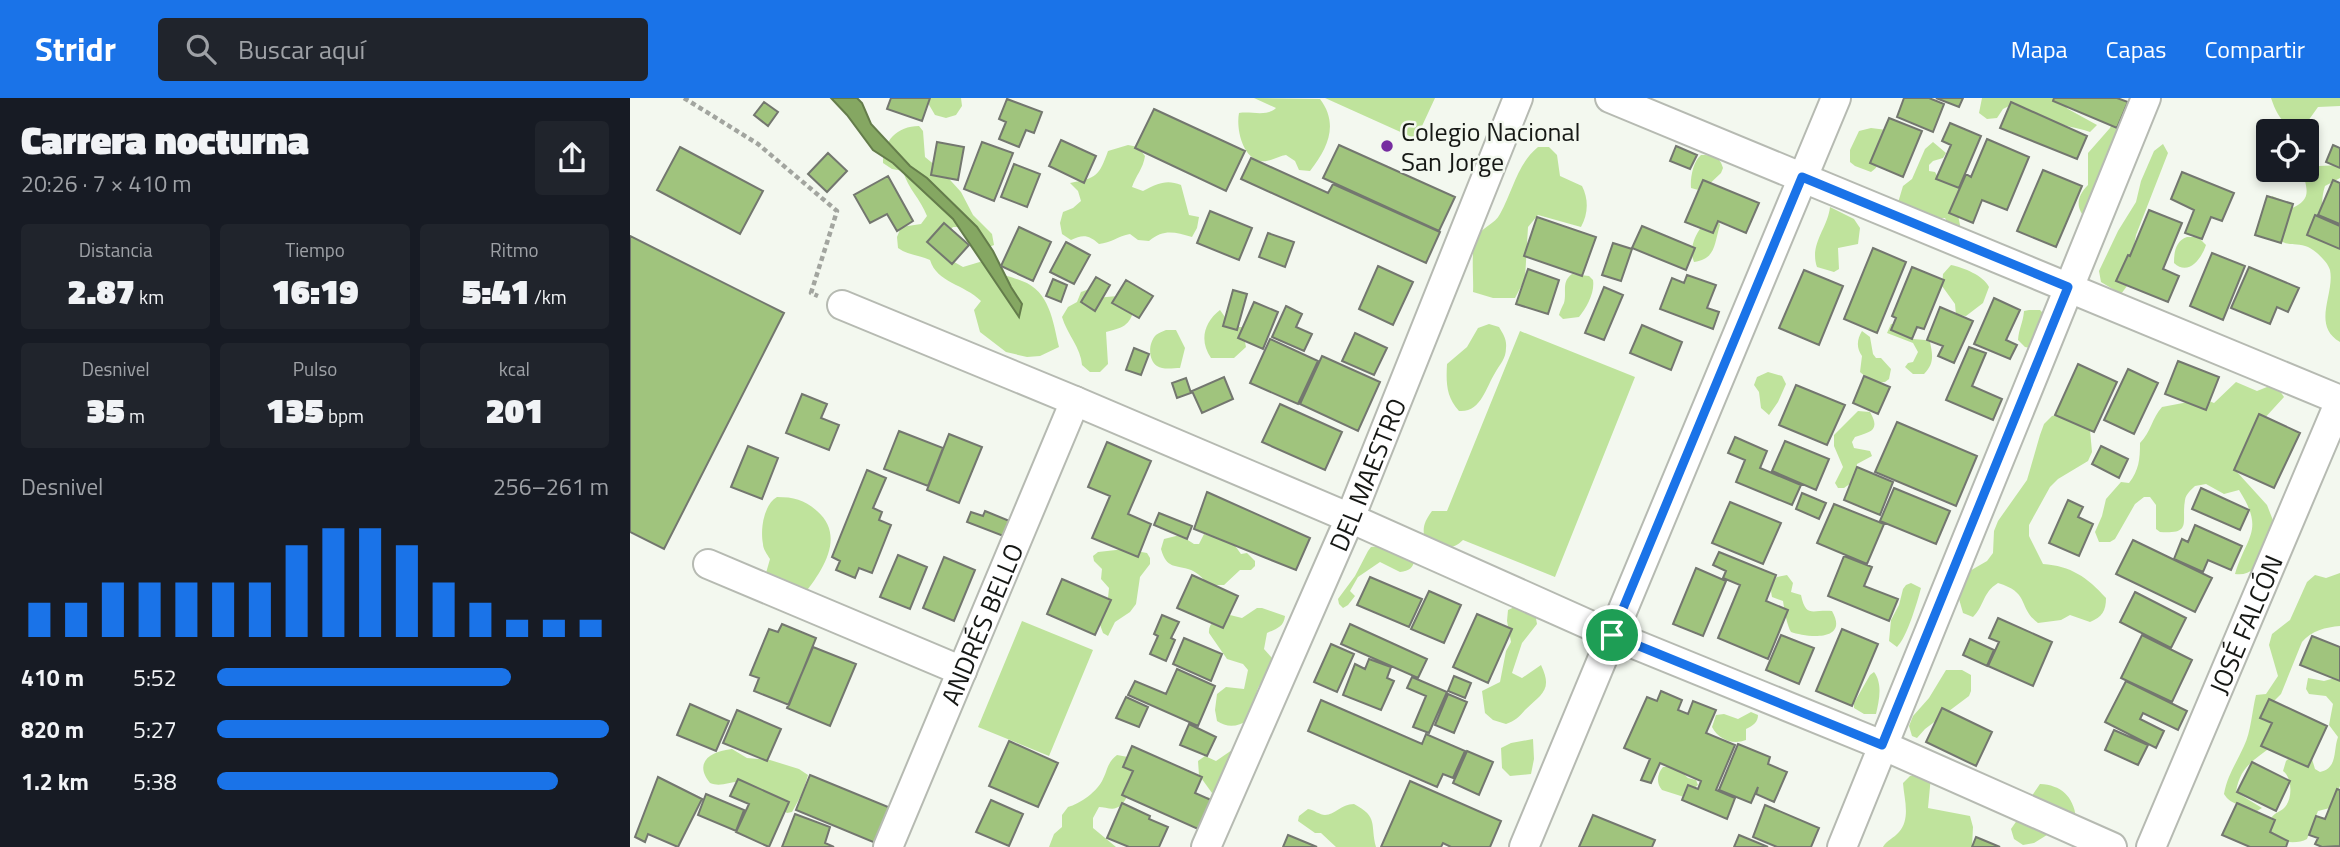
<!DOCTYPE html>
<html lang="es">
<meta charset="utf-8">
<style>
:root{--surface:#171b24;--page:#20242c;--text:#f1f3f6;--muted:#9ea1a6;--accent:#1a73e8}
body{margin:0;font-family:"Titillium Web",sans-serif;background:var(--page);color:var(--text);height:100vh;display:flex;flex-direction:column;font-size:26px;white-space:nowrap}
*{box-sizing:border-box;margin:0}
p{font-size:23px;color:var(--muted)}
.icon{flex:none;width:38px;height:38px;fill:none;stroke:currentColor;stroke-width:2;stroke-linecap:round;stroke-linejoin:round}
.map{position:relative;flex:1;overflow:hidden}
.drawer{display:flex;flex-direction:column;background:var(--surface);width:630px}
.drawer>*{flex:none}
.fabs{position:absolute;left:1626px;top:21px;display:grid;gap:14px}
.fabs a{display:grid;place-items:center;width:63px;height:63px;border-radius:7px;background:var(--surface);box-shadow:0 4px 10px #0003;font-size:35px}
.pin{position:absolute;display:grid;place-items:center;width:60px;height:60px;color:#fff;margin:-30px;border:4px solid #fff;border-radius:50%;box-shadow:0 2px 7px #0007}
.round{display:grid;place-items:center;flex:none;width:74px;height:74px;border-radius:7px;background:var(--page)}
.head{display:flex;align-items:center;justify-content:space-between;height:119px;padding:0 21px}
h1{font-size:38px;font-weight:800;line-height:52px}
.metrics{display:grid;grid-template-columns:repeat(3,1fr);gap:10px;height:119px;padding:7px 21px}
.metrics div{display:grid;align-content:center;border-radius:7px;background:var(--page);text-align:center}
.metrics b{font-size:35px;font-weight:800}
.metrics small{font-size:19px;font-weight:400}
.metrics p{font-size:19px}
.chart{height:196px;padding:14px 21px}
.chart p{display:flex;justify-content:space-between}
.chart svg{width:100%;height:126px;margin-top:7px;stroke:var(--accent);stroke-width:6}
ul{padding:0 21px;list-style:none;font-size:23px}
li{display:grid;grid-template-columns:112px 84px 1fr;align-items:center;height:52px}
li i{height:18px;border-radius:9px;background:var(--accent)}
header{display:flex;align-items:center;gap:42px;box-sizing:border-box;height:98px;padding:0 35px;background:var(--accent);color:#fff}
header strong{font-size:33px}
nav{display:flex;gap:38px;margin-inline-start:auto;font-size:24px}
.search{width:490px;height:63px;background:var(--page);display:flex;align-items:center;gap:18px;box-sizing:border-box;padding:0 24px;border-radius:7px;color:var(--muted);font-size:26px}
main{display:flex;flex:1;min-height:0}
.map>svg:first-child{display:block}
.green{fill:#bfe39c}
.water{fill:#85a762;stroke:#647c4b;stroke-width:2}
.building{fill:#a0c47d;stroke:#73776f;stroke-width:2}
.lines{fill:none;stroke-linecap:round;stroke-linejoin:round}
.street-casing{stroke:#b6bab2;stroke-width:32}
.path{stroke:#a2a59f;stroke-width:4.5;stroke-dasharray:5 3.5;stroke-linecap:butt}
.street{stroke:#fff;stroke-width:28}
.route-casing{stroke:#fff;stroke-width:14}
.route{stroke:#1a73e8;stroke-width:9}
.poi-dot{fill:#762da0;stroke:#f3f8ef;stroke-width:2.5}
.labels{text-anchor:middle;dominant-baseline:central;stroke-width:5;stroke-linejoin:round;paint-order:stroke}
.poi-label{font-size:26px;fill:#161815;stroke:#f3f8ef;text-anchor:start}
.street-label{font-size:26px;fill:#161815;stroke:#f3f8ef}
</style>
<header>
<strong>Stridr</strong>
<div class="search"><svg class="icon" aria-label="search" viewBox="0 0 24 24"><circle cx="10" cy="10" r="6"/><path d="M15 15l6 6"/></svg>Buscar aquí</div>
<nav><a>Mapa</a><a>Capas</a><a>Compartir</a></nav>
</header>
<main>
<section class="drawer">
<div class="head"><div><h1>Carrera nocturna</h1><p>20:26 · 7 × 410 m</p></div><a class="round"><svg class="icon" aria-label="share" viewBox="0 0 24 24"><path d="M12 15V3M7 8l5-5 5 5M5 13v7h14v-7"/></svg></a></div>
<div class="metrics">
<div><p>Distancia</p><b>2.87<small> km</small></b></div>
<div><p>Tiempo</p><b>16:19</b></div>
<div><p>Ritmo</p><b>5:41<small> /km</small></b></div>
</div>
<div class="metrics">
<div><p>Desnivel</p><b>35<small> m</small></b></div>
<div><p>Pulso</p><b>135<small> bpm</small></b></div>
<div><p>kcal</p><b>201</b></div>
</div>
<div class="chart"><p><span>Desnivel</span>256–261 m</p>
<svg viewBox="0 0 160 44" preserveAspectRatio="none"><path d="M5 44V32M15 44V32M25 44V25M35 44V25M45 44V25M55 44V25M65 44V25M75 44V12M85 44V6M95 44V6M105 44V12M115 44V25M125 44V32M135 44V38M145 44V38M155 44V38"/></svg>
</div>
<ul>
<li><b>410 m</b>5:52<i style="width:75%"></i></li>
<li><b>820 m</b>5:27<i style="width:100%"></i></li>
<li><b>1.2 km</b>5:38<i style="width:87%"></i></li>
</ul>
</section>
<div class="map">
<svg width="1710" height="749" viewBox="0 0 1710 749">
<rect width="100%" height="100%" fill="#f3f8ef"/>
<path class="green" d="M295 0H331L332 8 326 17 316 20 305 17Z
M624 0 690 1C709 26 698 50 680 73L669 72 665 63 656 57C648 58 638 65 630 63 612 59 606 30 609 15 622 13 636 19 646 10Z
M695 0H805L786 41Z
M1352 0H1427L1438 11 1467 27 1460 34C1446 29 1434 28 1420 24 1406 21 1396 10 1383 6L1373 11 1367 20 1357 21 1349 15Z
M1503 0 1458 123C1445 111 1446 99 1458 87V55L1480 30 1484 21 1493 16Z
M1641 0H1710V8L1688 9 1673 30C1653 30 1647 17 1641 0Z
M289 28 293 33 295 59 312 73 331 94 343 117 362 136 364 147 359 149 334 129H323L319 133V161L333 169 353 163C370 179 372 175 392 183 420 193 423 224 429 249L410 258 397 259 376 254 350 234 344 212 351 203C334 186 307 185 300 162 288 157 278 157 268 150L267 139 271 129 291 126 297 118C290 100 278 91 273 73L262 71 253 65C253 43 267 28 289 28Z
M1241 30 1257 32C1254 45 1254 66 1241 74L1225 68 1220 64V52L1229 33Z
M1303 44 1316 55 1313 60 1303 63 1299 67V73L1305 74 1310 83 1332 82 1336 87 1328 117 1331 132 1321 130 1315 120H1311L1306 125 1267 108 1273 88 1282 81 1295 51Z
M1533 46 1538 55 1506 137 1497 188 1491 196 1471 184 1469 173 1488 133 1506 104 1511 83 1524 53Z
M498 47 508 49 515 58C513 71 506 77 502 89L513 93C527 86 536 81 551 87L559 117 569 119 567 130 562 139C544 134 534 131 519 143L508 142 500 136C488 138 481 145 469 146 459 137 453 136 441 142L432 136 430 125 433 114 443 110 451 103 448 93 440 85C467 80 469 78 478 53Z
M908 49H919L927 57 930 78 952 88C959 102 958 116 951 129L908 117 898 129 895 181 885 200H863L843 194C844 181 840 149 847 139 852 129 865 126 870 116 883 93 887 66 908 49Z
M1071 57C1082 57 1090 58 1093 70L1091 75 1072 93 1061 90C1060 81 1063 63 1071 57Z
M1679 61 1689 68 1710 67V80L1695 88C1690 104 1690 123 1710 127V244C1681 227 1705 196 1700 172 1698 164 1685 152 1678 149 1667 144 1655 150 1647 139 1642 131 1640 117 1638 107L1642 98 1652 102 1660 111C1683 102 1677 91 1672 72H1676L1677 63Z
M1200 109 1224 121 1230 130 1228 146 1208 150 1209 171 1204 174 1187 169C1179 146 1198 130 1200 109Z
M1088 122 1090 127C1084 146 1086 161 1064 164 1058 150 1066 135 1075 124Z
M1557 139H1568L1576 147C1571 162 1558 178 1544 165 1544 153 1546 143 1557 139Z
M1321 167C1334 170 1353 177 1359 189L1353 205 1336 218 1326 217 1325 206 1312 188 1313 176Z
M942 176 959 178 963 182C965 194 957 209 949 219L933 221 929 217C930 213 932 209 934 205 937 194 931 184 942 176Z
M462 190 465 200 488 198 504 211C500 228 492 230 476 234L478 266 470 274H460L452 267C451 250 437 236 432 219L438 209 447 204 451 194Z
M590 212 602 229H612L616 249 604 260H581C569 243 574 224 590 212Z
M1399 212H1410L1414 216 1400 250 1395 249 1388 242C1389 230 1393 225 1394 213Z
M859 226 869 229C873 236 877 241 876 250 876 261 870 266 865 275 856 289 851 315 829 313 816 299 816 284 817 266L837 249 848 230Z
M1261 226H1267L1283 241 1295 242 1300 244C1303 258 1304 266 1294 276H1283L1275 269 1278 265 1283 264 1288 254 1283 245 1257 235Z
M536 232H546L555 250 550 270C543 270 533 272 527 268 518 262 518 245 526 237 528 235 532 234 536 232Z
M890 233 1005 279 925 479 833 442C821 454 810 449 795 443 792 430 794 424 802 413H817Z
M1232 233 1240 239 1243 256 1246 260H1251L1261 271 1259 281 1255 284 1243 285 1230 274 1232 258C1226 250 1227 241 1232 233Z
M1138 274 1152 278 1156 286 1148 304 1139 317 1131 310 1129 294 1124 287 1127 279Z
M1606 284 1627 293 1637 289 1648 290 1654 299 1632 323 1612 359 1607 374 1637 407 1644 425C1637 444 1633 480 1605 476 1617 437 1635 433 1609 392L1594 396 1576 386 1565 388C1561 392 1556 396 1555 402 1551 424 1563 436 1530 434L1526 431V407L1520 399H1514L1505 406 1485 441 1480 444H1469L1465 434 1472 418 1476 401 1491 384 1499 385C1509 372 1510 361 1510 345 1521 334 1522 320 1532 309L1574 301 1584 305Z
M1228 313 1240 314C1251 333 1240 334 1225 339L1222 344 1224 350 1240 353 1242 358 1227 366 1224 383 1214 390H1208L1205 385 1213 369 1204 348V337Z
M1432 317 1460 332 1462 354 1458 363 1428 381 1420 389 1399 427V438L1413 466C1441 468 1457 479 1476 500 1476 513 1472 519 1460 524L1440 517 1431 522 1408 525C1387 509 1401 495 1368 485 1352 495 1355 507 1343 519L1333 515 1327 494 1338 474 1357 463 1363 455 1364 433 1368 423 1397 382 1410 337 1414 326 1422 318Z
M147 399C164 399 175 402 187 413 217 439 191 475 172 499L136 475 140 461C137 456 133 451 133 446 130 431 134 406 147 399Z
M574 436C591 442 600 438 611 456L617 455 625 463V468L621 472H610L594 487H578C573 480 568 475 561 472 545 466 537 472 531 451L534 441 550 437 564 446H569Z
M752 448 784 461C784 470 779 473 770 474L750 464 728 479 720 493 725 498 718 507 713 510 709 506 708 501 725 478 738 453 741 449Z
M495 451 517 455 520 460V466L510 479 506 506 500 514 485 524 478 538 473 535 469 524 478 500 479 490 471 481 472 471 464 463 463 458 468 454Z
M1710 475V528C1696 529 1681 533 1672 544L1651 596 1639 608 1645 622 1641 649C1623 663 1610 669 1606 694L1632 710 1627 713C1615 707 1601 708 1594 696 1597 678 1607 664 1614 648 1621 634 1622 613 1626 597L1636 596 1648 578 1639 547 1642 536 1660 522 1677 484 1685 477 1696 480Z
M1157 477 1163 485 1161 494 1171 497C1176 521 1183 511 1202 513 1220 545 1175 539 1161 534 1157 528 1154 510 1153 503L1142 499C1140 490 1141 485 1147 479Z
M1281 485 1291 490C1287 505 1277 539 1267 549L1259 543 1261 522 1269 507 1273 491 1276 487Z
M889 507 905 515 907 526 892 545 882 575 892 580 911 567C923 592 912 596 895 612 889 619 885 623 876 626L863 622 855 615 852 593 870 584 876 553 881 544 877 523 878 512Z
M627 510H632L655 518C654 529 646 531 637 535L634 551 642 560V565L628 590 618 622C608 629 597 630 587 623L585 612 587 596 596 589 614 591 618 572 613 566 597 561 579 535C578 524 588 521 596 516L612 520Z
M392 523 463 552 419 658 348 629Z
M1316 572H1332L1341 577V593L1339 598 1295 631 1287 640 1282 638 1279 628 1283 618 1299 600Z
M1244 574C1253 586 1249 603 1246 616H1234L1224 610V605L1240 577Z
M1678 580 1694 583 1705 580 1710 583V688L1700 710 1688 713 1677 741C1664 748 1636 744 1640 724 1642 714 1650 715 1655 709 1663 700 1662 679 1653 673L1656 663 1660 659 1682 661 1685 671 1690 674C1708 670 1703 653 1708 639L1699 627 1703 606 1696 598 1679 596 1676 591Z
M1121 614 1128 617C1128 624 1123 628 1116 631V642C1103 647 1089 642 1082 629L1086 617 1094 616 1108 621Z
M903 641 904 661 901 676 880 678 872 670 871 650 881 645Z
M102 651 117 660 140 662 169 671 178 677 173 694 162 714 157 715 112 684C101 682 92 690 80 685 63 664 81 653 102 651Z
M602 652H606L584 717 577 699 580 700 582 695 569 677 568 663 575 658 586 663Z
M487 657 498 659 506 665C503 677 500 706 486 710 482 712 474 709 469 709L463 720V730L486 749H419L424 736 432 729V717L438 709C450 706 468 693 473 681 478 671 477 665 487 657Z
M1033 669H1046L1058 680 1066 682 1068 687 1054 699 1032 692C1026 685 1027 676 1033 669Z
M1290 676 1301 678 1298 710 1340 718 1343 729 1342 749H1253C1257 742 1264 740 1269 734 1281 720 1274 701 1273 685L1280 678Z
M1410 686C1431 687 1443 698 1446 719L1404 745 1393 747 1384 741 1381 731C1392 716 1399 701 1410 686Z
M724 706C749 719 740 727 746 749H706L691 735H685L668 723 669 718 678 711C684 712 690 717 695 717 705 717 711 706 724 706Z"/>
<path class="water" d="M201 0H227L232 5 241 26 280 68 297 80 347 129 363 153 381 189 392 206 389 219 323 121 263 65 243 52 217 17Z"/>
<path class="building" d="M261 0H300L292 23 257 11Z
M1274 0H1299L1314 6 1303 34 1267 19Z
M1306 0H1333L1329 9Z
M1424 0H1487L1498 4 1487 30 1423 3Z
M377 1 412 14 404 35 396 32 389 49 369 41 376 24 369 21Z
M134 4 148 14 138 28 124 17Z
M1381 4 1457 38 1447 61 1370 30Z
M524 11 615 53 596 93 505 50Z
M1259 20 1292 33 1273 79 1240 65Z
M1320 25 1351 38 1329 90 1306 81 1321 47 1312 43Z
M1357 41 1399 59 1377 112 1352 102 1343 125 1319 115 1336 76 1341 79Z
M431 42 466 58 454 85 419 68Z
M307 44 334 49 328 82 301 77Z
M352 44 383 55 364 103 334 91Z
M709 47 825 99 809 133 693 80Z
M1703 47 1710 50V70L1696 64Z
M1046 48 1067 57 1060 71 1040 63Z
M50 49 133 93 110 136 27 92Z
M198 55 217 73 197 94 178 76Z
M621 60 698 95 703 86 810 134 796 165 611 81Z
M384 66 410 76 397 109 371 99Z
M1413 72 1452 88 1426 149 1387 133Z
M1552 74 1604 95 1592 123 1581 119 1572 141 1555 135 1564 112 1541 101Z
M258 78 283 123 267 133 257 116 240 125 224 97Z
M1073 82 1129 105 1116 135 1088 123 1083 135 1055 124Z
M1703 82 1710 85V126L1688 117Z
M1637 98 1663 106 1651 145 1625 137Z
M1519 112 1552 125 1533 171 1549 178 1538 204 1486 183 1498 157 1500 158Z
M580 113 622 130 609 162 567 145Z
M1685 117 1710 128V151L1677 137Z
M907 119 966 139 952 178 894 158Z
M314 125 339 147 322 166 297 144Z
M1012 128 1065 150 1056 172 1002 150Z
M389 129 421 144 403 183 371 168Z
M638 135 664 144 655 169 629 159Z
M0 138 154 215 34 451 0 434Z
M436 144 460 157 444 186 420 174Z
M983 145 1002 151 991 183 972 177Z
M1243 150 1276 164 1247 235 1214 221Z
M1582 155 1615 168 1593 222 1560 208Z
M748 168 783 184 763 227 729 211Z
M1282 169 1314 182 1294 231 1287 229 1282 241 1261 232 1266 220 1262 218Z
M1619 169 1669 190 1658 214 1647 209 1640 226 1601 210Z
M898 171 929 182 918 216 886 206Z
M1174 172 1213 188 1189 247 1149 230Z
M1057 177 1086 187 1077 210 1089 214 1083 231 1030 211 1042 180 1054 185Z
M466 179 480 187 465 213 451 204Z
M423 181 437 187 431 204 416 198Z
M496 182 523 198 509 220 482 205Z
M974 189 993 197 974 242 955 235Z
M603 192 617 196 607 232 593 228Z
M1364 200 1390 212 1376 242 1387 247 1380 261 1344 246Z
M624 204 648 214 633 251 608 240Z
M656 208 672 216 666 229 682 236 674 253 642 239Z
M1310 209 1343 223 1324 265 1308 258 1313 248 1297 242Z
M1012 227 1052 244 1041 272 1000 255Z
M725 235 757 250 744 277 712 263Z
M640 241 688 263 668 306 620 285Z
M1339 249 1356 255 1342 288 1372 301 1363 322 1316 302Z
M504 250 519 256 511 277 496 272Z
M692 258 750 284 728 333 670 306Z
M1548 263 1589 279 1576 312 1535 296Z
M1448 266 1487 284 1464 334 1425 317Z
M1498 271 1528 285 1504 336 1474 322Z
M1234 278 1260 289 1248 316 1223 305Z
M594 279 603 301 572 315 562 293Z
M556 280 561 295 547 300 542 285Z
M1166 287 1215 307 1197 347 1149 327Z
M172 296 197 306 191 320 209 327 199 352 156 335Z
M650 306 712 334 695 372 632 344Z
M1629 316 1670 335 1644 390 1604 372Z
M1267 324 1347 358 1326 408 1245 374Z
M269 333 313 350 298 388 254 371Z
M319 336 352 349 329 405 297 392Z
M1105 339 1137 353 1130 370 1171 387 1162 407 1106 384 1115 362 1098 355Z
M1155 343 1199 361 1186 392 1142 373Z
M477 344 521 363 498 416 521 426 508 459 462 440 480 398 458 389Z
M118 348 148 360 132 401 101 389Z
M1471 348 1498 361 1489 380 1462 366Z
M1227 369 1263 384 1250 417 1214 402Z
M237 372 256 380 243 410 252 414 249 422 261 427 242 475 229 470 225 480 206 472 210 463 202 459Z
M1264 390 1320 413 1306 446 1250 423Z
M1571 390 1619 412 1610 432 1562 411Z
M577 394 680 440 666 472 564 431Z
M1172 395 1196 405 1189 421 1166 411Z
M1438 402 1453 409 1448 419 1463 426 1449 458 1419 445Z
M1100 404 1151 425 1133 466 1082 445Z
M1204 406 1254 426 1237 466 1187 445Z
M355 413 382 424 376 439 337 424 341 414 353 418Z
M529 415 562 428 557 441 524 427Z
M1565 427 1612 448 1601 472 1578 462 1573 474 1544 461 1552 441 1558 444Z
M1503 442 1582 480 1565 514 1486 476Z
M1089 454 1146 477 1136 503 1158 512 1138 561 1088 540 1110 487 1093 480 1096 473 1083 467Z
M268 457 297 469 280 511 250 499Z
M1214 458 1242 469 1234 488 1268 501 1259 523 1198 498Z
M314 459 345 472 324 523 293 510Z
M1066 470 1096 483 1073 538 1043 526Z
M562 477 608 498 593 530 547 510Z
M740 479 792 501 779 529 727 507Z
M432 481 481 502 465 537 417 516Z
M799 493 831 507 814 545 781 531Z
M1505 494 1556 520 1541 550 1490 524Z
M847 516 882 531 858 585 823 569Z
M532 517 549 524 541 540 545 542 536 563 520 556 528 538 524 536Z
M1368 520 1422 544 1403 588 1358 568 1369 544 1359 540Z
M152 526 186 540 159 607 124 593 129 580 120 577 139 531 148 534Z
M720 526 797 561 788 580 711 546Z
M1212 531 1248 546 1222 608 1186 593Z
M1151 537 1184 550 1169 586 1136 572Z
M1512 537 1562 562 1542 604 1491 580Z
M1682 538 1710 549V583L1670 567Z
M554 540 592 556 581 583 543 566Z
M1340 541 1364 552 1357 568 1333 557Z
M701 546 724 556 707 594 684 584Z
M183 549 226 566 200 628 157 610Z
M739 561 761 569 757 580 764 583 751 612 713 597 725 566 735 571Z
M547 571 585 588 568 628 498 597 505 583 536 596Z
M824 578 841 585 835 600 818 593Z
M782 579 817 594 799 635 783 629 796 598 777 590Z
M1496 583 1557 613 1548 632 1513 615 1510 621 1534 633 1526 650 1475 624Z
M1031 593 1052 602 1048 612 1058 616 1063 603 1086 612 1076 635 1105 647 1086 692 1105 700 1097 721 1052 702 1058 687 1068 691 1071 683 1030 665 1021 685 1011 682 1020 661 994 650 1017 599 1027 603Z
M818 596 837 604 824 635 805 627Z
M496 599 518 609 509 629 486 620Z
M1639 601 1697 628 1678 669 1631 648 1642 625 1630 620Z
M691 602 792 646 796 636 835 653 823 680 813 676 807 689 678 633Z
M60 606 99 623 86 653 47 637Z
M1312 610 1362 634 1346 668 1296 644Z
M107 612 151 631 137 663 93 645Z
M559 626 586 639 577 658 550 647Z
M1484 632 1518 647 1508 667 1475 652Z
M379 643 428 665 408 709 359 688Z
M1108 646 1140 659 1138 666 1157 674 1144 704 1126 696 1128 689 1121 705 1089 692Z
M502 648 572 679 565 695 581 702 568 731 492 697 503 673 493 669Z
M837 653 863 664 849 697 823 685Z
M1622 664 1660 683 1646 713 1607 694Z
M180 677 263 711 248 746 166 712Z
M28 679 72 701 48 749 18 736 15 744 5 739Z
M108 681 159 704 139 749 106 734 119 706 100 698Z
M780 683 871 723 860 749H821L813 745 811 749H751Z
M1707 691 1710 692V748L1692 749 1685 746 1688 740 1679 737 1686 718 1695 721Z
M76 696 114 712 106 733 68 717Z
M361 702 393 716 379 748 346 734Z
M492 705 520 718 519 721 538 729 529 749H499L477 740Z
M1607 705 1645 722 1640 734 1658 743 1656 749H1620L1592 737Z
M1135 707 1189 730 1181 749H1147L1123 739Z
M165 716 200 729 195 745 204 749H152Z
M963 717 1025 742 1022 749H949Z
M658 737 687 749H653Z
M1109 737 1138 749H1104Z
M1346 739 1370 749H1342Z"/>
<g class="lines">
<g class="street-casing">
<g id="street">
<path d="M980 0 1710 302"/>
<path d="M212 207 445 303 720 420 982 537 1252 647 1482 749"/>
<path d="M78 466 332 573"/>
<path id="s1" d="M258 749 445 303"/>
<path id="s2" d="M576 749 720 420 888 0"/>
<path d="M894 749 1206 0"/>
<path d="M1212 749 1516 0"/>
<path id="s3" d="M1521 749 1710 303"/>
</g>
</g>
<path class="path" d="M54 0 128 46 207 113 181 195 188 198"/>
<use href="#street" class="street"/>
</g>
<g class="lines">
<g class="route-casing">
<path id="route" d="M1172 79 1438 189 1252 647 982 537Z"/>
</g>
<use href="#route" class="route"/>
</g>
<circle class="poi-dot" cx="757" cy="48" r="7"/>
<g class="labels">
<g class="poi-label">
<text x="771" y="33">Colegio Nacional<tspan x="771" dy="30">San Jorge</tspan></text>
</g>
<g class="street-label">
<text stroke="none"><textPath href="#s2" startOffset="406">DEL MAESTRO</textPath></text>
<text stroke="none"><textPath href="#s1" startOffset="242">ANDRÉS BELLO</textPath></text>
<text stroke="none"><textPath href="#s3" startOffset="242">JOSÉ FALCÓN</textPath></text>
</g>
</g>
</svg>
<div class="fabs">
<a><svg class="icon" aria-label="locate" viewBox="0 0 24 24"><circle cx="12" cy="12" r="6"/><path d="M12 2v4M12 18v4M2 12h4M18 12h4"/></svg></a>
</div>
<div class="pin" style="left:982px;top:537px;background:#1e9e55"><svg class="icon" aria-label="arrive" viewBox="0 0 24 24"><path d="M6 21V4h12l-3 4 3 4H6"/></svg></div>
</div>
</main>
